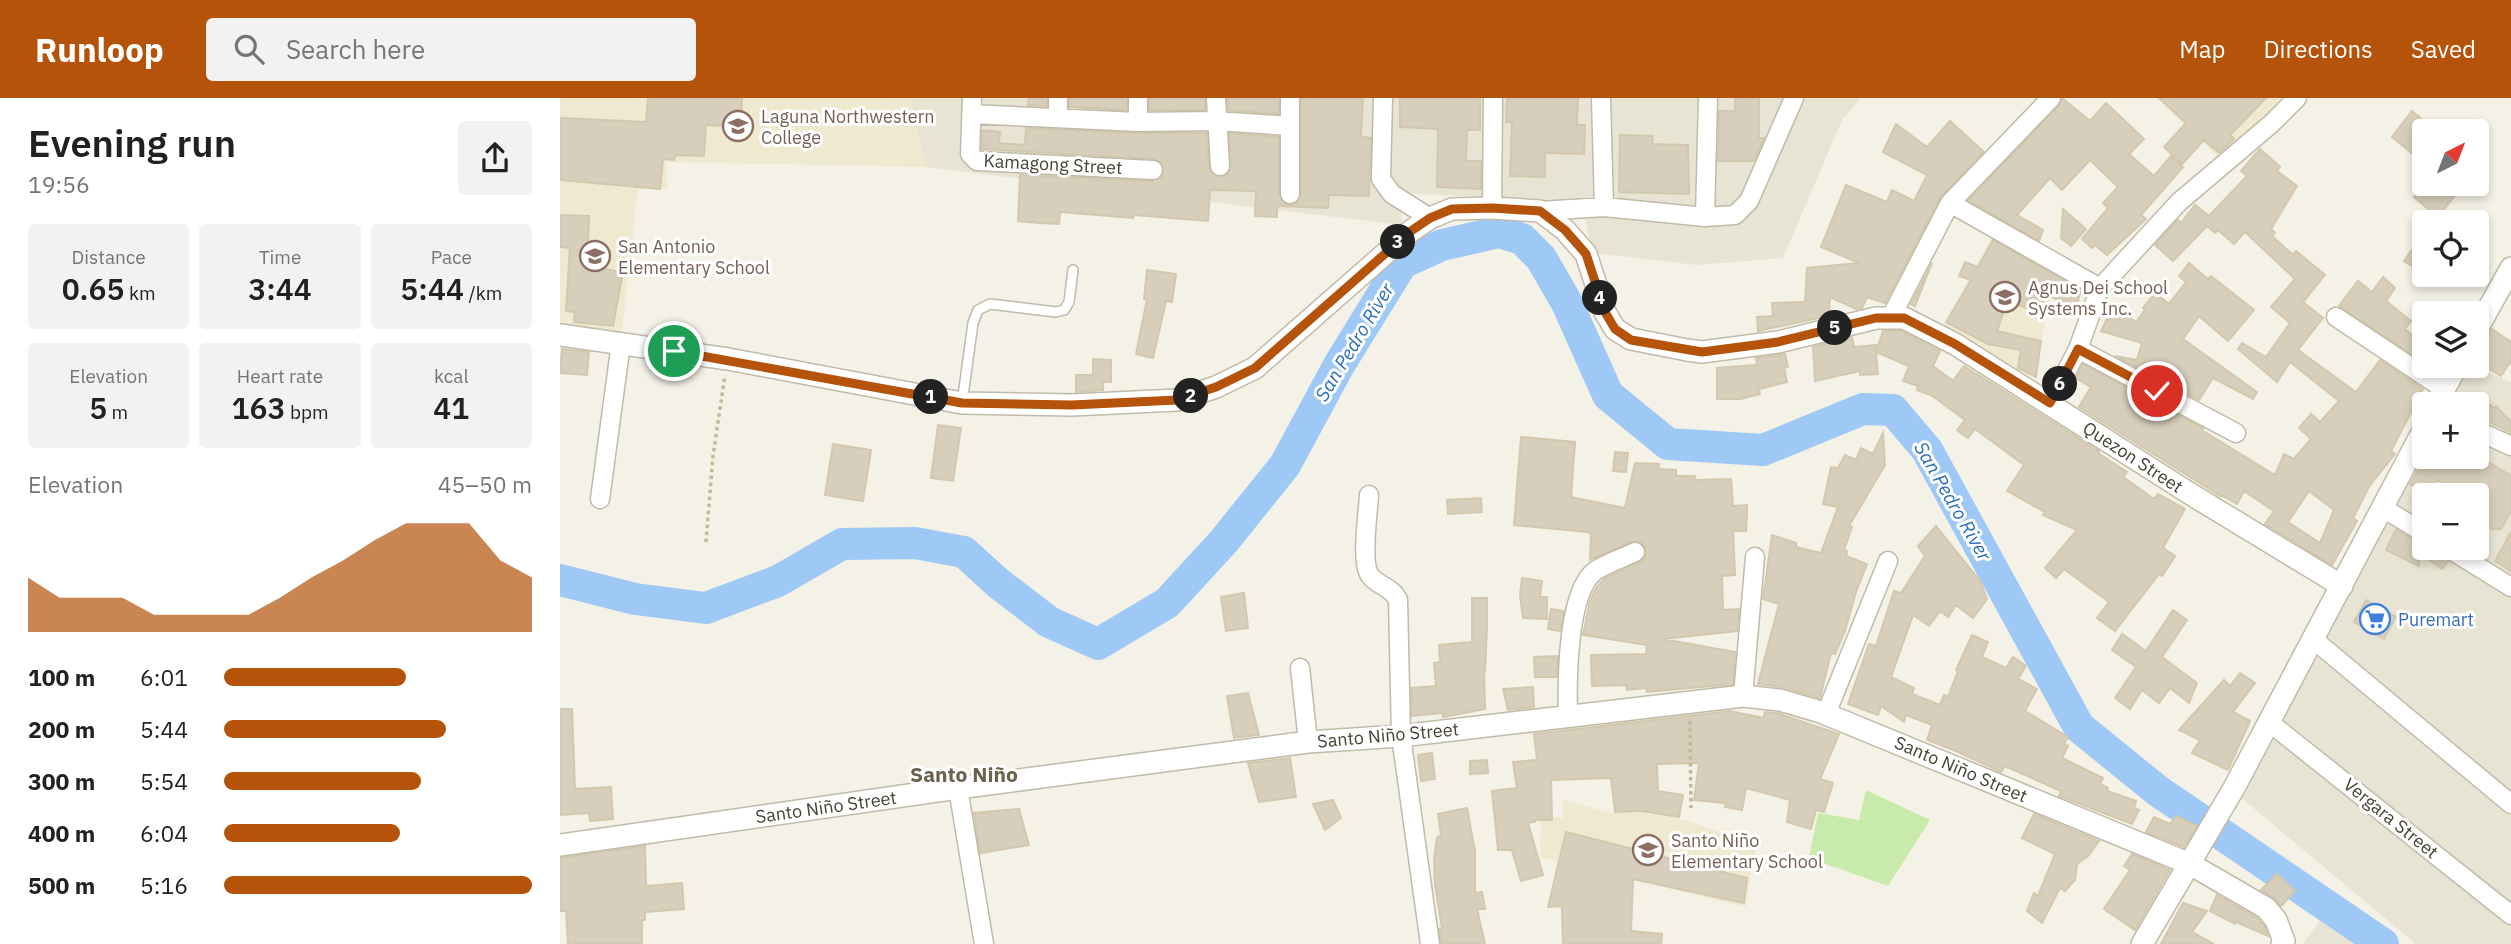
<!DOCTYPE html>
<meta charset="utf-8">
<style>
:root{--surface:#fff;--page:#f2f2f2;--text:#202124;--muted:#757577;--accent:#b45309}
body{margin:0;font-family:"IBM Plex Sans",sans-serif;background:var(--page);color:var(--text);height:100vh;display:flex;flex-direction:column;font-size:26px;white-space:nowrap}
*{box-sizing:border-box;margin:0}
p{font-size:23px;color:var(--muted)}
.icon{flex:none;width:38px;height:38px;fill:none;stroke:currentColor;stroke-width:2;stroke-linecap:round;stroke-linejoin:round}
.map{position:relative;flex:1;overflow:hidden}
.sheet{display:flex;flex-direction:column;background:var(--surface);width:560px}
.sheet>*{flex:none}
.needle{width:46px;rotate:42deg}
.controls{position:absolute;left:1852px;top:21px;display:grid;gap:14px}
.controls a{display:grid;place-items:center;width:77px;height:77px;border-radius:7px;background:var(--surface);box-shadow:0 4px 10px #0003;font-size:35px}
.pin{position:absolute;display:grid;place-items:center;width:60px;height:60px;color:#fff;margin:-30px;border:4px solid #fff;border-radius:50%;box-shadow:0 2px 7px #0007}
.km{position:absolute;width:35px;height:35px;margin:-18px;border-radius:50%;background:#222;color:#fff;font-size:19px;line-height:35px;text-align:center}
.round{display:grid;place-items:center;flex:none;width:74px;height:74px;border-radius:7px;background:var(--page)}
.head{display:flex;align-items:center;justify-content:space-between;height:119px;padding:0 28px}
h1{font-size:38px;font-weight:600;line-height:52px}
.stats{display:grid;grid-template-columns:repeat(3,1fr);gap:10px;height:119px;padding:7px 28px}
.stats div{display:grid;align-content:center;border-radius:7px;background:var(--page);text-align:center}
.stats b{font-size:30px;font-weight:600}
.stats small{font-size:19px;font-weight:400}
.stats p{font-size:19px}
.chart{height:196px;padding:14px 28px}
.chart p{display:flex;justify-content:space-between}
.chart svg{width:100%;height:126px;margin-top:7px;fill:var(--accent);opacity:.7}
ul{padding:0 28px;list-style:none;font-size:23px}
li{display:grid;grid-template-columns:112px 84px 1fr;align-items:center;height:52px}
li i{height:18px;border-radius:9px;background:var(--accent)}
header{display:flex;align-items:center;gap:42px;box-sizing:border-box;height:98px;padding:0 35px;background:var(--accent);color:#fff}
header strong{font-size:33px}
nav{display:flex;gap:38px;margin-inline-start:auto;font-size:24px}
.search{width:490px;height:63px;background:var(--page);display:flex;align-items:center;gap:18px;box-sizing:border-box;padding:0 24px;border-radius:7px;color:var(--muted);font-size:26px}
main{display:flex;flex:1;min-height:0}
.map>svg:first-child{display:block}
.residential{fill:#e8e4d4;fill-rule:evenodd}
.education{fill:#eee9cf}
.green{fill:#c8ebac}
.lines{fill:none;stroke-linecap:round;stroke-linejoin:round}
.river{stroke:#9ec8f5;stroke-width:32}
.building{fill:#d7cfbb;stroke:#d2c8ad;stroke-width:2;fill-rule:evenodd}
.service-casing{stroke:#c0baa8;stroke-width:12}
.minor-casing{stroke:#c0baa8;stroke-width:21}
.tertiary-casing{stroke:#c0baa8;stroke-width:24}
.path{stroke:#c3b898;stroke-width:3.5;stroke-dasharray:3.5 3.5;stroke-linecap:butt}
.service{stroke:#fff;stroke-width:9}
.minor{stroke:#fff;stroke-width:18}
.tertiary{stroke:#fff;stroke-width:21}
.route-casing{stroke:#fff;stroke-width:14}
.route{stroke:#b45309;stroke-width:9}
.labels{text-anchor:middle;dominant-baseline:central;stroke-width:6;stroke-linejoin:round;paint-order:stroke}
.education-label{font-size:18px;fill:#785e54;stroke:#fff;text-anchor:start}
.street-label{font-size:18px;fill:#474235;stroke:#fff}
.shop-label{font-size:18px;fill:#366cbe;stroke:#fff;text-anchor:start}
.water-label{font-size:19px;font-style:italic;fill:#266cbb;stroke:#fff}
.quarter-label{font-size:21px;font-weight:bold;fill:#6b624b;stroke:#fff}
</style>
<header>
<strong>Runloop</strong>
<div class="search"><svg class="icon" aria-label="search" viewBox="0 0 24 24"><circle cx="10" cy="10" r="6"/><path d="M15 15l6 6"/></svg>Search here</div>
<nav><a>Map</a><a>Directions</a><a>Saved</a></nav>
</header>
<main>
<section class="sheet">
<div class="head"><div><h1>Evening run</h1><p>19:56</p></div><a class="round"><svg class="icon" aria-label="share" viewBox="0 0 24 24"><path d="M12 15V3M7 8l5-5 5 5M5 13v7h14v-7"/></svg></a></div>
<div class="stats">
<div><p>Distance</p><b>0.65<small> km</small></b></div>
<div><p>Time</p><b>3:44</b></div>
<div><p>Pace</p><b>5:44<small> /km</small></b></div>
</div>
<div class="stats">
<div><p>Elevation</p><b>5<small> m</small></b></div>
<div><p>Heart rate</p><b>163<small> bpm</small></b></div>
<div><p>kcal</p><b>41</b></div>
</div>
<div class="chart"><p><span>Elevation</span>45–50 m</p>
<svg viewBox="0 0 160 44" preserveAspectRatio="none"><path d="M0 44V25L10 32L20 32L30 32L40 38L50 38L60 38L70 38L80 32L90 25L100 19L110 12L120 6L130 6L140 6L150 19L160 25V44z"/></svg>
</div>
<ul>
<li><b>100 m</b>6:01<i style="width:59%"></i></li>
<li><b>200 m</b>5:44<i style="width:72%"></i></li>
<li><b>300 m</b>5:54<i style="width:64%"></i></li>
<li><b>400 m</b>6:04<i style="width:57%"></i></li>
<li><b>500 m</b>5:16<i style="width:100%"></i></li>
</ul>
</section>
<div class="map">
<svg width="1951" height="846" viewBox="0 0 1951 846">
<rect width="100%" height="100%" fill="#f4f1e6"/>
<path class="residential" d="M350 0H1301L1282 22 1223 160 1137 167 1032 155 1022 104 840 95 842 127 365 69Z
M1911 268 1951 284V697L1765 540 1864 356V359H1916V306H1890ZM1864 397H1916V450H1864Z
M1757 554 1951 718V846H1856L1679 698Z
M1760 822 1796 846H1743Z"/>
<path class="education" d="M0 0H350L365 69 106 64 108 91H78L62 233 0 226Z
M1597 0H1721L1661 62Z
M1434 134 1497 170 1473 280 1384 228Z
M1002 701 1050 715H1087L1128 723 1197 746 1185 809 980 759 981 717 1003 720Z"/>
<path class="green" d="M1306 692 1370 722 1328 788 1249 760 1258 715 1299 722Z"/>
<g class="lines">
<path class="river" d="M0 482 75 501 146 510 218 483 282 446 355 445 404 454 438 485 489 524 538 546 607 505 664 443 725 367 779 267 842 165 882 147 939 134 962 141 981 160 1007 205 1048 297 1108 346 1203 352 1303 311 1333 312 1367 352 1519 629 1598 693 1823 846"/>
</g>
<path class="building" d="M88 0H182L181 29 146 27 144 58 115 57 114 62 103 61 100 91 0 82V20L86 24Z
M469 0H487V8L468 7Z
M509 0H567V12L509 9Z
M589 0H645V12H589Z
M667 0H719V16L668 12Z
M741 0H803L801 39 811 40 809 98 769 97 768 110 717 108V119L695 118 696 93 650 92 648 123 574 117 573 120 500 114 499 126 479 125 458 123 460 77 592 83 602 79 603 67 594 61 422 51V32L440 34 439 45 465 47 466 30 577 35H647L649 69 654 78 660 79 666 78 670 72 669 35 719 39V97L724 105 731 107 739 102 741 96Z
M840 0H920V32H907L906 63H921V91L877 89 878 31 840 29Z
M947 0H1018L1017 27H1025L1024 56 985 55V79L950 78 952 24H946Z
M1175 0H1199V40H1204L1194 63H1158L1159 13H1175Z
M1502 0 1530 23 1546 5 1584 41 1569 56 1594 78 1611 58 1623 69 1581 117 1586 121 1547 157 1535 147 1532 150 1522 141 1548 110 1543 105 1558 89 1530 62 1502 92 1490 80 1457 117 1483 132 1479 143 1408 102 1499 8Z
M1599 0H1706L1670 37 1674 41 1659 55 1644 42 1622 66 1604 49 1626 25Z
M1852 13 1876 33H1864V65L1832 39Z
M1390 23 1424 54 1380 100 1325 205 1307 199 1302 210 1296 211 1270 199 1269 218 1198 233 1197 219 1213 218 1212 205 1245 204 1247 170 1299 165 1261 149 1286 87 1327 104 1332 92 1354 103 1367 77 1323 54 1336 26 1367 49Z
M1060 37 1093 38 1092 46 1128 47 1129 96 1059 94Z
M1700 51 1720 69 1717 73 1737 88 1711 131 1715 135 1712 138 1733 157 1736 153 1765 177 1743 204 1763 220 1738 252 1796 294 1820 262 1863 291 1831 353 1835 356 1810 387 1793 420 1797 423 1772 467 1705 426 1714 413 1684 393 1677 406 1661 397 1660 398 1519 309 1531 289 1516 280 1523 266 1643 330V333L1715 377 1724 356 1734 361 1751 341 1739 330 1751 316 1760 324 1779 303 1730 264 1717 284 1678 251 1682 245 1706 259 1730 225 1711 209 1735 181 1685 134 1674 146 1658 132 1655 135 1647 128 1613 163 1595 147 1618 122 1621 125 1635 107 1649 118 1687 78 1681 73ZM1749 393 1774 412 1760 445 1728 424Z
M1863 86H1891L1900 91 1878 119 1854 99Z
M1503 111 1526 131 1511 148 1501 140Z
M0 117 29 118 27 168 63 174 53 228 14 224 15 214 6 213 10 150 0 149Z
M1864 134V176L1844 163Z
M1433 142 1521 192 1516 210 1485 196 1484 215 1447 204 1437 233 1481 243 1476 279 1458 270 1461 252 1428 246 1386 224 1411 182 1399 178 1405 164 1418 169Z
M1372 165 1355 208 1351 206Z
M1629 165 1648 181 1651 178 1694 212 1668 243 1639 218 1623 241 1697 294 1693 301 1653 280 1639 302 1555 258 1577 262 1582 245 1541 233 1553 208 1576 224 1585 212 1583 210 1595 195 1609 206 1626 184 1619 178Z
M587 172 616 176 612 204 606 203 593 260 576 256 587 201H584Z
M1823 179 1835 190 1826 203 1851 223 1845 231 1864 247V264L1779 208 1798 183 1812 194Z
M1932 231 1951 244V263L1941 278 1916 263V249L1927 240Z
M1323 233H1341L1380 253 1373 268 1393 283 1404 268 1539 353 1538 355 1567 374 1563 379 1594 401 1598 396 1625 411 1603 450 1615 458 1602 478 1599 476 1555 533 1537 520 1549 504 1504 471 1496 480 1485 470 1517 432 1483 417 1485 414 1447 393 1464 367 1415 331 1408 340 1397 332 1405 322 1371 297 1357 292 1358 288 1343 283 1349 268 1316 254 1318 276 1300 277V273L1255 283 1253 249 1292 239 1294 249 1316 247V254Z
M2 251 29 254 27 277 0 275Z
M1225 256 1228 269 1224 270 1227 284 1199 291 1200 296 1181 301H1157V270L1197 267 1196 260Z
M533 261 551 262V284H543V292L516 294V277H533Z
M1916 295 1935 311 1936 308 1951 324V335L1916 317Z
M378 327 401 330 393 383 371 380Z
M1323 335 1325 367 1289 428 1292 429 1284 452 1287 453 1286 458 1307 466 1296 494 1285 533 1275 556 1271 555 1260 600 1223 589 1198 586 1219 506 1203 501 1212 437 1236 445V449L1261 455 1278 409 1263 406 1271 369 1278 370 1285 357 1296 362 1301 350 1313 356Z
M961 339 1015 344 1011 399 1065 410 1075 365 1099 366 1098 371 1116 372V378H1135L1134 382 1171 381 1173 408 1187 407V416L1186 433H1173L1175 477 1162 478 1163 512 1179 511 1177 533 1103 541 1175 554 1173 586 1087 594 1086 590 1067 592 1066 587 1032 588 1031 557 1086 556 1087 547 1023 537 1030 503 1036 490 1045 480 1080 464 1085 460V450L1081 444H1071L1030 462 1031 436 1028 434 954 427Z
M273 346 311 352 303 403 265 397Z
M1055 354 1068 355 1066 374 1053 373Z
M1866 359H1920L1951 378V413L1941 431H1932L1916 423V397H1899L1878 382 1866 397 1850 386Z
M921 400 922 414 888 416 887 402Z
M1376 428 1420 483 1427 501 1413 520 1396 507 1388 519 1380 513 1369 528 1353 517 1331 579 1354 590 1352 596 1380 607 1384 597 1388 599 1398 573 1396 572 1412 537 1428 544 1422 559 1446 570 1453 559 1466 568 1458 581 1477 591 1465 613 1508 639 1504 646 1508 648 1502 660 1543 680 1540 686 1548 690 1547 693 1576 703 1574 710 1579 712 1572 726 1499 698 1501 693 1445 668 1441 674 1396 653 1367 642 1372 627 1346 617 1344 624 1321 608 1318 617 1288 606 1309 546 1316 548 1334 493 1341 495 1365 458 1358 448Z
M1836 431 1859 445V450H1877L1878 456 1888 463 1882 471 1859 454V468L1826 452Z
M1951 434V473L1935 463Z
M962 480 982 483 980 499H987V521L963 520 960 497Z
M684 495 688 530 666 533 661 499Z
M912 500H927V529L925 573H924L925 611 883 619V615L852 618 851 590 876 588 874 565 880 564 879 547 912 544Z
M1806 502 1836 519 1824 541 1794 524Z
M991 511 1004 513 1000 533 988 531Z
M1613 512 1627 522 1602 559 1637 585 1629 605 1610 590 1599 605 1582 592 1570 611 1555 600 1576 569 1552 552 1562 536 1586 553Z
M998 558 997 579H975L974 559Z
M1680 575 1695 585 1673 614 1690 623 1668 672 1632 655 1640 642 1619 632 1664 582 1670 588Z
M973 589 974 609 948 612 943 591Z
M688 595 699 637 674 640 667 598Z
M0 611H12L15 691 51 689 53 721 30 723 29 715 0 717Z
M1170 613 1189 617V620L1190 617 1203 620 1205 614 1217 615 1279 636 1260 681 1273 685 1264 714 1256 712 1251 731 1227 724 1230 702 1186 690 1182 712 1165 709 1166 705 1134 702 1139 665 1097 666 1098 693 1123 697 1119 719 1082 713 1055 714 1051 680 991 682 992 722H975V724L968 725 983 777 961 783 952 752H938L932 693 957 690 953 664 977 662 974 636Z
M872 655 875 681 861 683 858 657Z
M730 660 736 699 699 704 688 665Z
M927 662 928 675 910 676V663Z
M773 702 781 720 765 732 753 706Z
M907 710 915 753V795L922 794 925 811H917L925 846H881L879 831 882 830 875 787 874 762 877 739 881 738 878 716Z
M459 711 469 747 420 755 414 715Z
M1474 716 1539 743 1528 758 1517 766 1515 782 1505 793 1500 790 1482 825 1467 813 1474 795 1478 798 1495 756 1462 740Z
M1617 718 1637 728 1624 749 1586 734 1594 719 1610 726Z
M1006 734 1187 780 1184 805 1073 781 1071 833 1102 836 1101 846H1003L1002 808 988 809Z
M85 748 86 788 122 785 124 811 85 814V822H82V846H8L6 813H0V760Z
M1572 756 1610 772 1575 832 1544 811 1570 772 1564 768Z
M1717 776 1735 793 1721 808 1713 799 1701 792Z
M1657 797 1697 820 1705 829 1708 838 1676 824 1675 826 1650 813Z
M1623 805 1647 813 1632 834 1654 846H1601Z"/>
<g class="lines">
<g class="service-casing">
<path id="service" d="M402 305 413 225 418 212 430 206 496 214 504 212 509 204 513 172"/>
</g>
<g class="minor-casing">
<path id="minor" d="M412 0 410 56 417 63 593 72
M656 0 660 68
M823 0 821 81 832 96 870 120
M1041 0 1044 109
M1491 0 1390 105 1540 190
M411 16 578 24 657 23 730 28
M498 20V0
M578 24V0
M730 96V0
M932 110 933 0
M980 113 1044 109 1145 119 1175 117 1189 103 1234 0
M1145 119 1148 0
M1331 219 1390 105
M1776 219 1884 291
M1518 251 1676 335
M1490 305 1518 251 1540 190 1619 104 1711 26 1737 0
M1916 332 1951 348
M809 397C808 415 801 462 809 476 816 488 832 488 838 502L841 638 870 846
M40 401 61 245
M1823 410 1864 435
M1888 450 1951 489
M1753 541 1951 706
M740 570 748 644
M1183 598 1195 459
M1266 616 1328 463
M1008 617C1007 584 1007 494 1035 473 1047 465 1063 460 1075 454
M1709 624 1951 817
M398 690 424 846"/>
</g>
<g class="tertiary-casing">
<path id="tertiary" d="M1916 233 1951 170
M0 237 168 261 402 305 512 307 617 302 656 289 695 270 851 133 870 120 892 111 932 110 980 113 1005 132 1026 156 1045 214 1055 231 1071 241 1127 252 1142 254 1218 244 1316 220H1344L1395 246 1629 395 1782 488
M1876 306 1897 268
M0 747 398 690 748 644 841 638 1183 598 1220 602 1261 614 1630 766 1706 810 1716 822 1724 843 1722 846
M1582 846 1674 690 1864 331"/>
</g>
<path class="path" d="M146 444 153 358 165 277
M1130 623 1131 710"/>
<use href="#service" class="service"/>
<use href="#minor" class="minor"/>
<use href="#tertiary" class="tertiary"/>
</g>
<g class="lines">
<g class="route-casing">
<path id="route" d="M114 253 402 305 512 307 617 302 656 289 695 270 851 133 870 120 892 111 932 110 980 113 1005 132 1026 156 1045 214 1055 231 1071 242 1142 254 1218 244 1316 220H1344L1395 246 1490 305 1518 251 1597 293"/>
</g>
<use href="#route" class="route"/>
</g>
<defs>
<g id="university-ring" transform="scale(1.575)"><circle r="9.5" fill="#fff" stroke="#8d6e63" stroke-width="1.5"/><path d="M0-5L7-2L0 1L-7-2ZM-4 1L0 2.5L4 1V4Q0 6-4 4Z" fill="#8d6e63"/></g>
<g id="school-ring" transform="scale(1.575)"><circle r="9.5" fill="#fff" stroke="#8d6e63" stroke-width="1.5"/><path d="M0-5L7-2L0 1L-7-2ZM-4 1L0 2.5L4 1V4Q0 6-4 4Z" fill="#8d6e63"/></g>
<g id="supermarket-ring" transform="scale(1.575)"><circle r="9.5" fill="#fff" stroke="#3f7fe0" stroke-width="1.5"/><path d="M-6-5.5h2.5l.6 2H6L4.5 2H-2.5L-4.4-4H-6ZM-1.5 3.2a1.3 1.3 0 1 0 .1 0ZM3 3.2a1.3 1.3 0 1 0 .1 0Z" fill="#3f7fe0"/></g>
</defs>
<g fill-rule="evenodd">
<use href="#university-ring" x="178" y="28"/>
<use href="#school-ring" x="35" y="158"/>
<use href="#school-ring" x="1445" y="199"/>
<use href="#supermarket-ring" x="1815" y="521"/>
<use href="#school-ring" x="1088" y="752"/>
</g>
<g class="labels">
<g class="education-label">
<text x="201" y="18">Laguna Northwestern<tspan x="201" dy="21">College</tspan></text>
<text x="58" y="148">San Antonio<tspan x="58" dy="21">Elementary School</tspan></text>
<text x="1468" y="189">Agnus Dei School<tspan x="1468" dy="21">Systems Inc.</tspan></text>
<text x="1111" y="742">Santo Niño<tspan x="1111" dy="21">Elementary School</tspan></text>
</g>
<g class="street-label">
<text transform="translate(493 66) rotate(3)">Kamagong Street</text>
<text transform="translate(1573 359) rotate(33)">Quezon Street</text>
<text transform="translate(828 637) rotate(-5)">Santo Niño Street</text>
<text transform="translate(1401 671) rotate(23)">Santo Niño Street</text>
<text transform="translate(266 709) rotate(-8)">Santo Niño Street</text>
<text transform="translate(1831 720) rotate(39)">Vergara Street</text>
</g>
<g class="shop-label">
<text x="1838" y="521">Puremart</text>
</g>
<g class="water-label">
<text transform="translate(794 244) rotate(-59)">San Pedro River</text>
<text transform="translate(1393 403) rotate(60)">San Pedro River</text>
</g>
<g class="quarter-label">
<text x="404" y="676">Santo Niño</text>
</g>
</g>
</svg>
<div class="controls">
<a><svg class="needle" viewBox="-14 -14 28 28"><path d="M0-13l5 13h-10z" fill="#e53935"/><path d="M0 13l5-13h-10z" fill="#757577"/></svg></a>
<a><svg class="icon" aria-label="locate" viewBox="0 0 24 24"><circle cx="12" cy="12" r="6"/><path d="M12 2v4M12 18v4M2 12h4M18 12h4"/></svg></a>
<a><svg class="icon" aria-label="layers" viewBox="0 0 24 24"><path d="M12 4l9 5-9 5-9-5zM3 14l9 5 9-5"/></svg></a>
<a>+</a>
<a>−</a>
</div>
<div class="pin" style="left:114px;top:253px;background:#1e9e55"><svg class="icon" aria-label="arrive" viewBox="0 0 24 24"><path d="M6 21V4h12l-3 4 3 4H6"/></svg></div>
<div class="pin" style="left:1597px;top:293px;background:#d93025"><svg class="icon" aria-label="check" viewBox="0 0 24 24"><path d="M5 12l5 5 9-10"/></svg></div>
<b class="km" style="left:371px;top:299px">1</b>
<b class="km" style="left:631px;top:298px">2</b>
<b class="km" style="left:838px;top:144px">3</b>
<b class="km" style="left:1040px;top:200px">4</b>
<b class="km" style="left:1275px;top:230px">5</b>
<b class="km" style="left:1500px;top:286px">6</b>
</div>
</main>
